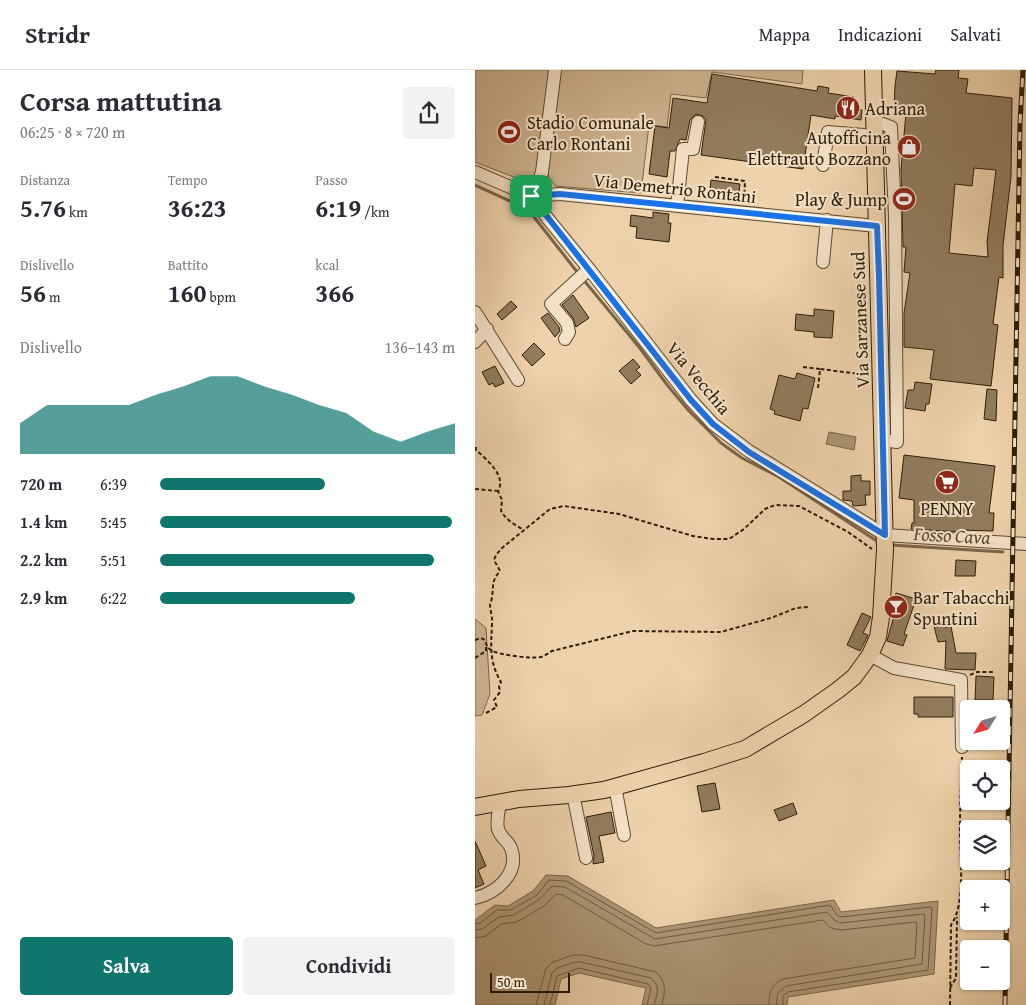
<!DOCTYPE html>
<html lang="it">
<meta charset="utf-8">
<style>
:root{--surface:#fff;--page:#f2f2f3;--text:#2b2b33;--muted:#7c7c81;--line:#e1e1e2;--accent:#0f766e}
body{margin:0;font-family:"Gentium Book Plus",serif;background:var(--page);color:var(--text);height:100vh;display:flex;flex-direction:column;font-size:19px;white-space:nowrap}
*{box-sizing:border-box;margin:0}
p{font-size:16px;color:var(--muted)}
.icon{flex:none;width:28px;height:28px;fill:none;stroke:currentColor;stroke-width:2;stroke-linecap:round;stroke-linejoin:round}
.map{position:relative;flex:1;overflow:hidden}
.details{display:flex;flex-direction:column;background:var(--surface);width:475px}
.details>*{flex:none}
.needle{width:32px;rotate:233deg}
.buttons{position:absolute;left:485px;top:630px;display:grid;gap:10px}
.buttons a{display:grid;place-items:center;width:50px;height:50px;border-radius:5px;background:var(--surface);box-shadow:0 1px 4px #0004;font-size:25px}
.scale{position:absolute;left:15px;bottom:12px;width:80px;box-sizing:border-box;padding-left:5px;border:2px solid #2d1e09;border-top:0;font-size:14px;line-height:18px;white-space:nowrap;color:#2d1e09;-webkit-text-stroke:4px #f4e2c8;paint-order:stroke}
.pin{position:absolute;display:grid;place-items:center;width:42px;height:42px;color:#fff;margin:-21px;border-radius:10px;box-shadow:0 2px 8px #0006}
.round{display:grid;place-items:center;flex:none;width:52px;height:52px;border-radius:5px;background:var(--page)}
.headline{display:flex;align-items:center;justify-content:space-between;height:85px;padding:0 20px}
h1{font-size:28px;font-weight:600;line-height:38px}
.figures{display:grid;grid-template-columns:repeat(3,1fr);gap:8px;height:85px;padding:5px 20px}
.figures div{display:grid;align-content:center}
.figures b{font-size:25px;font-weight:600}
.figures small{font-size:14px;font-weight:400}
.figures p{font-size:14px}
.chart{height:140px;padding:10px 20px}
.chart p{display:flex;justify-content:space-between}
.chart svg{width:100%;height:90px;margin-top:5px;fill:var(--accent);opacity:.7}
.primary-button{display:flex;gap:10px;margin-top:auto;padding:10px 20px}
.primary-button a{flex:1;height:58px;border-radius:5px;background:var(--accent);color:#fff;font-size:20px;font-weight:600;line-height:58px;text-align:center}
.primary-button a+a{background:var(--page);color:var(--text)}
ul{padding:0 20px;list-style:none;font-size:16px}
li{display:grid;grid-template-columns:80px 60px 1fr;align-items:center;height:38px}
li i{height:12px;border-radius:6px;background:var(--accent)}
header{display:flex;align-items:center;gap:30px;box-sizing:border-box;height:70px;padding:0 25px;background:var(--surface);border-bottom:1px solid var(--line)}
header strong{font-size:24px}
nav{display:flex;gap:28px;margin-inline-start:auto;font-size:18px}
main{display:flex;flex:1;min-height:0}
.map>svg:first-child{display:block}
.green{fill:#cdb38f;stroke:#7d684c}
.water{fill:#ac9574;stroke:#796549}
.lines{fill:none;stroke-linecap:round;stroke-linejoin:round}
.shore{stroke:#6c5a3e;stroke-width:1}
.stream{stroke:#796549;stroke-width:3}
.building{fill:#917c5d;stroke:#2d1e09;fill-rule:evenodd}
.minor-casing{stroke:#5d4b32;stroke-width:14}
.major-casing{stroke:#2d1e09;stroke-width:18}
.path{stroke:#2d1e09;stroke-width:2;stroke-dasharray:4 2.5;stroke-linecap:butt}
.minor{stroke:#f4e2c8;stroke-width:12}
.major{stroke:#eed2ab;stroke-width:16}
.rail-casing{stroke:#2d1e09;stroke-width:5}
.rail{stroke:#f4e2c8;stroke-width:3;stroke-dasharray:9;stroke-linecap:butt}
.route-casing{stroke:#fff;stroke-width:10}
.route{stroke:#1a73e8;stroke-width:6}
.labels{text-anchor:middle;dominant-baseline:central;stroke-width:4;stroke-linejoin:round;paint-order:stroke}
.poi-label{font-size:18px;fill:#2d1e09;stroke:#f4e2c8;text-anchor:start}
.street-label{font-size:18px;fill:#2d1e09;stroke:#f4e2c8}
.water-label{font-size:19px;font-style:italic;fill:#59482e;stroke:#f4e2c8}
</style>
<header>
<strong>Stridr</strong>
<nav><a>Mappa</a><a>Indicazioni</a><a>Salvati</a></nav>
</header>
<main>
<section class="details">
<div class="headline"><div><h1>Corsa mattutina</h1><p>06:25 · 8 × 720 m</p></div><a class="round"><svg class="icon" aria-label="share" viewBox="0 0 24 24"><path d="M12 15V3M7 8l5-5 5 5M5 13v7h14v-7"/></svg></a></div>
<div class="figures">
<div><p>Distanza</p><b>5.76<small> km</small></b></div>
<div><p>Tempo</p><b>36:23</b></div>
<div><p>Passo</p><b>6:19<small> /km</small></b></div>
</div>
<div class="figures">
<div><p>Dislivello</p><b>56<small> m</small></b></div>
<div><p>Battito</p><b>160<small> bpm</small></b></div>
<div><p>kcal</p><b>366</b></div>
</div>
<div class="chart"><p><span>Dislivello</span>136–143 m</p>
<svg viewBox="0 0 160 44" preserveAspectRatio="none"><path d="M0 44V29L10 20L20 20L30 20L40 20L50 15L60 11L70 6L80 6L90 11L100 15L110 20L120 24L130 33L140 38L150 33L160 29V44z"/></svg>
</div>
<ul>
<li><b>720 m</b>6:39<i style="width:56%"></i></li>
<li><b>1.4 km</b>5:45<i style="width:99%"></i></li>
<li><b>2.2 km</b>5:51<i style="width:93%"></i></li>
<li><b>2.9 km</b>6:22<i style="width:66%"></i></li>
</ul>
<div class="primary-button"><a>Salva</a><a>Condividi</a></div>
</section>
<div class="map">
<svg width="551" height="935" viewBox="0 0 551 935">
<rect width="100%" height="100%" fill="#eed2ab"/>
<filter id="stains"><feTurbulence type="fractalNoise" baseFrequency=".004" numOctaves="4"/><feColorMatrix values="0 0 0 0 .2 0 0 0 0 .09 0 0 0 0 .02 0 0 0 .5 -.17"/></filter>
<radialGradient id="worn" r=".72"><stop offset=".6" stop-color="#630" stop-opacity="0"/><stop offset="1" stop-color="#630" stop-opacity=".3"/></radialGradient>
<path class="green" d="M0 0H77L62 103 59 107 49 111 0 92Z
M84 0H328L327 14 237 2 231 28 196 24 192 57 174 55 166 123 80 116 72 104Z
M0 549 11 558 15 624 7 645 0 646Z"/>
<path class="water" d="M354 362 381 367 379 380 351 374Z
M71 805 93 806 181 858 359 830 366 842 463 831 459 904 313 927 312 935H167L171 918 104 903 86 909 80 935H0V850L20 835 33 836 58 821Z"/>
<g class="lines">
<path class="shore" d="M0 854 5 853 22 840H36L62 825 74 810 91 811 181 863 355 835 362 845 366 847 455 837 457 838 453 900 313 922 308 926V935
M0 860 7 859 24 847 39 845 65 829 77 816 90 817 180 869 352 842 359 850 366 853 448 844 450 845 447 894 311 916 303 923 301 935
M0 868 11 866 26 854 42 852 69 836 81 824 88 825 171 874 179 876 348 850 356 858 366 860 440 852 442 853 440 888 308 909C296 914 294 923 294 935
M61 935 71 898 78 892 98 885H108L181 902C192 912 190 922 187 935
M69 935 77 903 82 898 100 892H106L176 908C186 916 182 925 179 935
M75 935 82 906 104 898 173 914 176 919 172 935"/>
<path class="stream" d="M0 115 48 137 59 147 103 203
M107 208 164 277 193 316 214 341 246 373 267 388 304 407 405 473
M416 475 528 482"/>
</g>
<path class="building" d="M461 0H484L483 8 493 9 491 23 537 28 536 107 528 175V208L524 207 518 254 523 255 516 316 455 309 459 280 429 277V243L435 203 429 202 431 177H428L426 99 431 43 419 41 420 16 422 1 460 4ZM499 98 521 100 512 172 513 187 474 183 480 114 497 116Z
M237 4 342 21 343 16 354 18 353 23 379 27 377 38 387 40 386 50 360 46V49L336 45 328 99 226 85 231 50 228 46 221 44 215 50 211 70 205 69 200 81H195L192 107 174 104 180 56 194 58 198 28 232 33Z
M236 110 265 114 263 132 234 128Z
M178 142 194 144 193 153H196L194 172 161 168 162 157 155 156 156 145 178 148Z
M98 225 114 248 101 257 98 248 87 235Z
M36 231 42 237 27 250 22 244Z
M339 239 359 241 357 268 339 267V262L320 260 321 244 339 246Z
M73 243 84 257 85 261 80 267 66 248Z
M59 273 70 284 57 296 47 285Z
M158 289 165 297 161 300 166 305 156 314 144 301Z
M20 296 29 313 20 317 18 313 14 315 7 302Z
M322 303 340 308 333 339 328 338 325 351 299 344 300 341 295 339 304 305 320 309Z
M440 312 457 314 454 334H451L450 341 430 338 433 320H439Z
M512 319 522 320 521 351 509 349Z
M429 385 520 396 514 443H519L518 461 485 460V462L436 459 437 453H439V430L424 428Z
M386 405V411H395V425H390L391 435 378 436 377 431 368 430V421H376V406Z
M481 490 501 491 500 506H480Z
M421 523 441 529 429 564 432 565 428 576 412 571 420 542 416 541 417 536Z
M387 543 396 547 388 563 393 565 385 581 372 575Z
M469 550 471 558V551H475L481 583H501L500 600 470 599 471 571 463 572 458 552Z
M501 606 519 607 518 630H500Z
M439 627H478V647H443V644H439Z
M240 713 245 739 227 742 222 716Z
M318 733 322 744 304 751 299 740Z
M136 742 140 763 124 766 129 792 118 794 119 786 111 747Z
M0 771 11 796 3 800 9 814 0 818Z"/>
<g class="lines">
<g class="minor-casing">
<path id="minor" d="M80 0 67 102 63 114 56 126 73 149 114 199 216 330 238 354 274 381 410 465 551 474
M400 51 416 57 420 146 422 372 408 370
M348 95 353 62 400 66
M0 102 56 126 85 124 401 156
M202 136 208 79H218L223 52
M348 192 352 150
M0 242 43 310
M90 269 94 262 92 253 76 234 114 199
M0 272 12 259
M395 585 419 598 486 610 487 677
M140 716 149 765
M98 724 111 788
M0 828C22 823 45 803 36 778 33 771 25 767 23 759 21 750 24 741 25 732"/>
</g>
<g class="major-casing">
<path id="major" d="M0 737 44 729 94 725 129 720 229 692 270 679 329 644 363 620 379 607 395 585 403 567 406 547 410 480 398 0"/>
</g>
<path class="path" d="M240 107 270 111 269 131
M328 297 345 299
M343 318 345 299 393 305
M1 377V380C11 389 32 406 23 421L27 430 26 441C31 450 40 455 49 460
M0 419 23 421
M0 570 6 568 10 570C11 574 12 578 16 580 23 585 57 589 66 587 70 586 73 583 77 581L158 561 246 562 296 548 321 538 333 537
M0 588 11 581V576
M495 605 502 602H519
M11 643 22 637 19 630 25 622 24 616 26 612C14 592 16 576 17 554 18 548 15 541 15 534 16 532 17 529 17 527 19 514 16 512 25 501L19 490 21 485 27 478 75 439 89 436 144 444 218 466 238 469H254L269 459 290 439 300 435 324 436 373 462 397 479
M475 918 481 908 482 847
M475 935 476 855C491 834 485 787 485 761 485 736 486 712 487 687"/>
<use href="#minor" class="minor"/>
<use href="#major" class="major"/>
<g class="rail-casing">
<path id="rail" d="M530 935 545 53 548 0"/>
</g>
<use href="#rail" class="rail"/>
</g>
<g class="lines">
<g class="route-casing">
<path id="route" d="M85 124 402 156 404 206 410 465 274 382 238 354 216 330 56 126Z"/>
</g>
<use href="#route" class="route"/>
</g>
<defs>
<g id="restaurant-disc" transform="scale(1.25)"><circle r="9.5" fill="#8f2418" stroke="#f4e2c8"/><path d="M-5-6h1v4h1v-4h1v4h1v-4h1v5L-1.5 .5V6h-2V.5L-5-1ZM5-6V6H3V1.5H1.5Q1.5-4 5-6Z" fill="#fff"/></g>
<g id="stadium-disc" transform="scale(1.25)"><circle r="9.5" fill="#8f2418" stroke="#f4e2c8"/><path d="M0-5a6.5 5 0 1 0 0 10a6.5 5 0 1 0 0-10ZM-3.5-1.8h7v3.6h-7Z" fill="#fff"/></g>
<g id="shop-disc" transform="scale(1.25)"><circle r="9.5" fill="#8f2418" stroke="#f4e2c8"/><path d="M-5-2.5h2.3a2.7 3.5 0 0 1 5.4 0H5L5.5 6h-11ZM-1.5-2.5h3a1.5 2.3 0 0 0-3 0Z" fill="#fff"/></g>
<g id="supermarket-disc" transform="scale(1.25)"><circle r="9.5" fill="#8f2418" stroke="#f4e2c8"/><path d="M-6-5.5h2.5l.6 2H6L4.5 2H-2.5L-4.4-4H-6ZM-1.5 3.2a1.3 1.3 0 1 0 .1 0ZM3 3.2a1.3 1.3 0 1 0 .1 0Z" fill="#fff"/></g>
<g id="bar-disc" transform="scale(1.25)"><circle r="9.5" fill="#8f2418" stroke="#f4e2c8"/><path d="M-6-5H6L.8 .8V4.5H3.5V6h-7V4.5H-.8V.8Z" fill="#fff"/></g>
</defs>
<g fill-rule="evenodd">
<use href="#restaurant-disc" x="373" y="38"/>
<use href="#stadium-disc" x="34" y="62"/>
<use href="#shop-disc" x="434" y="77"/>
<use href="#stadium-disc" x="429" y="129"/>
<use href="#supermarket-disc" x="472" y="412"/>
<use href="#bar-disc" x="421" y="537"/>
</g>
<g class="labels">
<g class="poi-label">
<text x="390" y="38">Adriana</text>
<text x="52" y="52">Stadio Comunale<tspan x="52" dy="21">Carlo Rontani</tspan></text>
<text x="416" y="67" text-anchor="end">Autofficina<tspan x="416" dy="21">Elettrauto Bozzano</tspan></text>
<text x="412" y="129" text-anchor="end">Play &amp; Jump</text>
<text x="472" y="438" text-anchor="middle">PENNY</text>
<text x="438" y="527">Bar Tabacchi<tspan x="438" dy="21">Spuntini</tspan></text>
</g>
<g class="street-label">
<text transform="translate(200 118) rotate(6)">Via Demetrio Rontani</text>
<text transform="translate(385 250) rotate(-92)">Via Sarzanese Sud</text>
<text transform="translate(224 308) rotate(50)">Via Vecchia</text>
</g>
<g class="water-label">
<text transform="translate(477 465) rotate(3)">Fosso Cava</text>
</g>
</g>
<rect width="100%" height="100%" filter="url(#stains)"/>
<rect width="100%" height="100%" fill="url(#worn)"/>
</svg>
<div class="buttons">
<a><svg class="needle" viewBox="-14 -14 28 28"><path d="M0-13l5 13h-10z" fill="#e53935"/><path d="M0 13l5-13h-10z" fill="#7c7c81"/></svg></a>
<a><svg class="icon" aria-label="locate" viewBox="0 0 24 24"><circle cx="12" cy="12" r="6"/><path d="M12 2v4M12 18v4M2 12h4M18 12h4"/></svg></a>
<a><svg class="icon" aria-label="layers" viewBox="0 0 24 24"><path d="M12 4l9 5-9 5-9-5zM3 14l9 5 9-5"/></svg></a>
<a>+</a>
<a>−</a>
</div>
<div class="scale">50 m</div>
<div class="pin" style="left:56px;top:126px;background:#1e9e55"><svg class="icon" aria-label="arrive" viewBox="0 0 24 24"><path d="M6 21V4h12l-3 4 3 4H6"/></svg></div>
</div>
</main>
